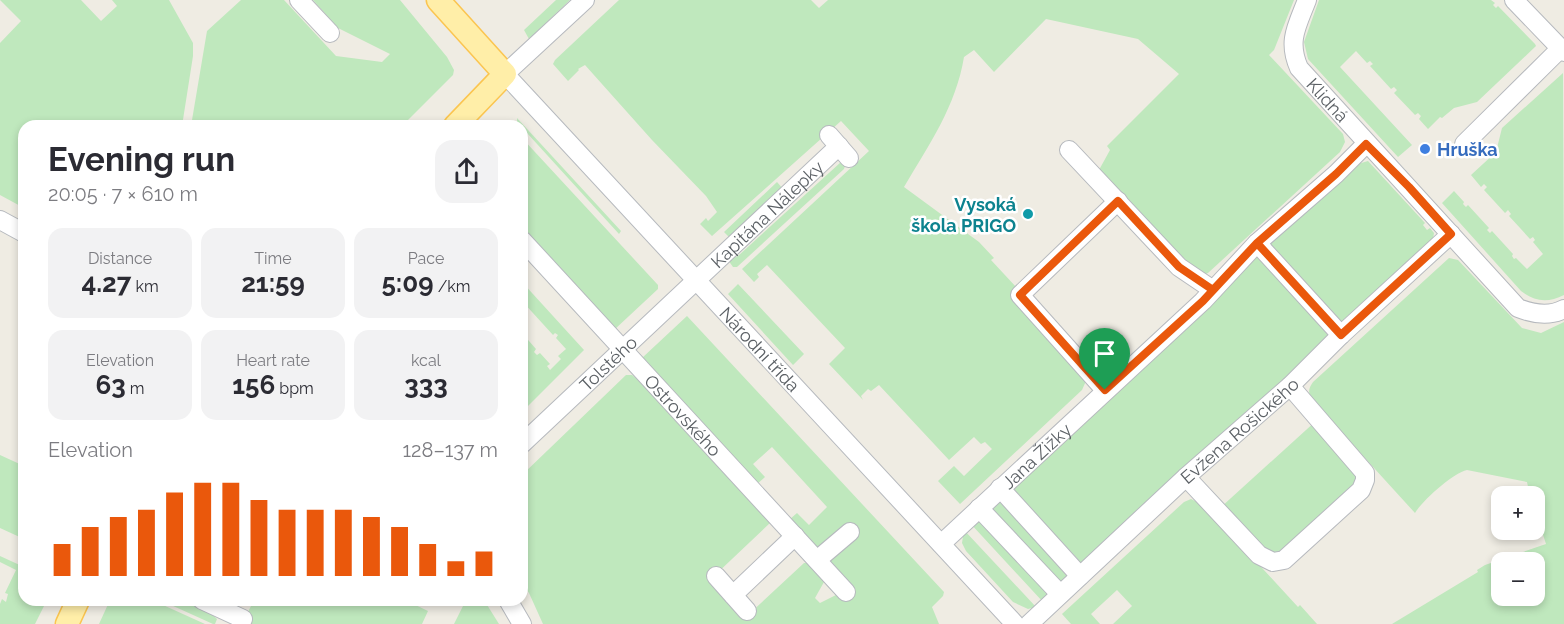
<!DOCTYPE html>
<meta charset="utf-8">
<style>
:root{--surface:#fff;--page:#f2f2f3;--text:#2b2b33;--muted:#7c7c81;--accent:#ea580c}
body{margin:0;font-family:Raleway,sans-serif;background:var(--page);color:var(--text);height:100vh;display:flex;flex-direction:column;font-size:22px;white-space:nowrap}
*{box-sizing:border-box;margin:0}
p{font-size:20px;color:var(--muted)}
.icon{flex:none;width:33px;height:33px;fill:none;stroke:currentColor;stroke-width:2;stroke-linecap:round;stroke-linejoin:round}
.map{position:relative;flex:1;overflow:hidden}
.sheet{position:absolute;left:18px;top:120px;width:510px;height:486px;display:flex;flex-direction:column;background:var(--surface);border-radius:18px;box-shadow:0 3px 9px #0003}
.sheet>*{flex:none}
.controls{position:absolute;left:1491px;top:486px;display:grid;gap:12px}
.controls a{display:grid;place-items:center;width:54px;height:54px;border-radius:12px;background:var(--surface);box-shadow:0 3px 9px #0003;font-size:30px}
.pin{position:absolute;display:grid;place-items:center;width:51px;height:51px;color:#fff;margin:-62px -26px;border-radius:50% 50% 50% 0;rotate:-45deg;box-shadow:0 0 6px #0007}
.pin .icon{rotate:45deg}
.round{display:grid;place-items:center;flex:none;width:63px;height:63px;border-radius:18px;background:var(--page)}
.headline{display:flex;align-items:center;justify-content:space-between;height:102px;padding:0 30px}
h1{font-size:33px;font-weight:700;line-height:45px}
.figures{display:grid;grid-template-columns:repeat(3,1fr);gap:9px;height:102px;padding:6px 30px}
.figures div{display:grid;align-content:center;border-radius:15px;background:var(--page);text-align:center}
.figures b{font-size:26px;font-weight:700}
.figures small{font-size:16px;font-weight:400}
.figures p{font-size:16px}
.chart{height:168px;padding:12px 30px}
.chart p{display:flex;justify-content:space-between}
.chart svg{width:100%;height:108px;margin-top:6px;stroke:var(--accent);stroke-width:6}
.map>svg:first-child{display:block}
.green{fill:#bfe8bd;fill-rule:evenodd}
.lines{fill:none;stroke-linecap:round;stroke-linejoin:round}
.minor-casing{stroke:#b6b9be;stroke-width:20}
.major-casing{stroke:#fbc550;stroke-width:25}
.minor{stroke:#fff;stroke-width:18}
.major{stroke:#ffeea8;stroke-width:22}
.route-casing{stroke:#fff;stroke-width:12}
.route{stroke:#ea580c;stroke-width:8}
.shop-dot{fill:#3f7fe0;stroke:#fff;stroke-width:2}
.culture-dot{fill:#0f9aa8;stroke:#fff;stroke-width:2}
.labels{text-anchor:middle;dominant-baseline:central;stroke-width:5;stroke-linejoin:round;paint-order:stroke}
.street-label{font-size:18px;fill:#5b6065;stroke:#fff}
.shop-label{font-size:18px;font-weight:bold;fill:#366cbe;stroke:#fff;text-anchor:start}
.culture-label{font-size:18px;font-weight:bold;fill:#0d838f;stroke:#fff;text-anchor:end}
</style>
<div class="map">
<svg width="1564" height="624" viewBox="0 0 1564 624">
<rect width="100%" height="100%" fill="#efece3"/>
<path class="green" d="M0 0H81L101 21 117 6 112 0H169L193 43V56L182 126H24V208L0 195V43L21 21Z
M241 0H284L336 56 382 62 390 54 338 28 313 0H400L447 57 454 70 453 75 402 126H191L207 31Z
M556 0H570L529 39 524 30Z
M619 0H811L819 8 828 0H1294L1274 50 1269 55 1343 134 1345 142 1340 152 1208 273 1201 276 1099 170 1110 150 1107 146 1179 74 1138 39 1046 19 994 72 974 50 964 57C956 106 929 145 904 187L979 242 994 258 991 260 1017 288 1086 381 1082 390 960 504 938 481 954 466 964 476 992 449 985 442 981 444 974 437 949 460 879 385 871 391 868 389 861 396 863 400 829 364 845 348 767 265 757 274 759 277 754 282 742 269 869 151 841 121 712 236 700 224 706 218 708 221 717 212 706 196 652 140 585 65 578 69 579 70 568 81 553 64 555 60Z
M1319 0H1491L1495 3 1493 5 1496 8 1498 6 1535 44 1536 46 1477 102 1454 108 1442 118 1440 117 1428 129 1419 119 1421 116 1418 113 1415 115 1394 93 1397 90 1394 87 1391 89 1370 66 1373 64 1370 61 1367 63 1356 51 1340 67 1412 145 1398 157 1308 59 1304 42Z
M1563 73 1564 295C1548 303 1535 302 1521 291L1442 203 1454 191 1464 202 1463 204 1466 207 1468 205 1489 228 1487 230 1490 233 1492 231 1513 254 1512 256 1514 259 1516 258 1527 269 1543 254 1533 242 1535 240 1533 237 1530 239 1509 216 1511 214 1508 210 1505 213 1484 190 1487 187 1484 184 1481 187 1471 175 1496 152 1502 128Z
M517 118 621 231 619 234 517 122Z
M522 138 658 285V289L614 330 522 240Z
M1368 161 1425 223 1423 225 1427 230 1430 228 1434 233 1433 239 1349 320 1347 317 1344 319 1345 322 1348 321 1079 569 1077 558 1020 497 1010 495 1011 483 1251 259 1358 164Z
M841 162 845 166 844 169 737 267H733L728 260 738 256Z
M777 182 784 190 731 239 724 232Z
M1449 258 1458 260 1522 328 1541 333 1564 322V624H1392L1478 572 1477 570 1485 565 1546 544 1535 510 1534 496H1530L1527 482 1467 470C1453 473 1423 500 1415 513L1312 400C1308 393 1308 389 1313 382ZM1502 562H1534V596H1502Z
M522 282 584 350 522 412V333L536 349 534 352 537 355 540 353 550 364 547 366 550 370 561 359 558 356 566 349 556 338 558 335 555 333 553 335 522 301Z
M738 284 804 354 793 365 728 294Z
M687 316 944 592 943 596 932 607 939 624H543L529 593 522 584V475L626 375H632L637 379 770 523 713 577 748 615 804 563H807L824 582 815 598 820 603 836 595 843 596 789 520 797 513 809 525 827 507 772 447 753 464 765 477 757 484 642 358Z
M1317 420 1359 480 1281 558 1260 553 1220 508Z
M0 455 24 466V539L0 528Z
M1001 493 1074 573 1058 588 984 509Z
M1191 499 1205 506 1298 607 1300 605 1317 624H1113L1132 606 1117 590 1091 614 1100 624H1071L1062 614 1184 502Z
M980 513 1054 592 1043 602 970 523Z
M964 530 1036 607 1028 609 1013 602 966 551 962 543Z
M0 556 24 567V600H47L35 624H0V604L2 599 6 602 8 594 5 593 16 570 0 562Z
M110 600H152L205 624H99Z
M160 600C187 600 197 598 217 619L215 624H213Z
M254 600H405L428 611 422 624H242Z
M466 600H484L499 624H454Z"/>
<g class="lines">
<g class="minor-casing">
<g id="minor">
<path d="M299 0 330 33"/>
<path id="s1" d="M585 0 505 74 1015 624"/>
<path id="s2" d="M1307 0C1297 26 1287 41 1299 68L1518 308C1533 314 1549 317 1564 309"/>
<path d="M1514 0 1564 52"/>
<path d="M829 135 849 158"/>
<path d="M1464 144 1561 48"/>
<path d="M1069 150 1179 267 1213 290"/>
<path d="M0 220 24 233"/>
<path id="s3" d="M522 240 846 592"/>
<path d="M1257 243 1341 335"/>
<path d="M1105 390 1020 295 1118 201"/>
<path id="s4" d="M522 444 839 146"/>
<path d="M1186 477 1259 555 1273 562 1284 560 1361 490 1365 480V473L1290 386"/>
<path d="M1000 488 1080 576"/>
<path d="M979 508 1060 594"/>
<path id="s5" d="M941 544 1203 301 1257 243 1336 174 1366 144"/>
<path d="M817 560 850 532"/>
<path d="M716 576 747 611"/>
<path d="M733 595 795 536"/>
<path d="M202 600 243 619"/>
<path d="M508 600 522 624"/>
<path id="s6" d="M1029 624 1186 477 1290 386 1341 335 1451 234"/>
</g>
</g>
<g class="major-casing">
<path id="major" d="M438 0 505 74 455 126
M67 624 78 600"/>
</g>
<use href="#minor" class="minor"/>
<use href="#major" class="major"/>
</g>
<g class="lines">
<g class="route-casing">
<path id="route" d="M1105 390 1203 301 1257 243 1336 174 1366 144 1409 187 1451 234 1341 335 1257 243 1213 290 1179 267 1118 201 1020 295 1105 390"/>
</g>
<use href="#route" class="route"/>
</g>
<circle class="shop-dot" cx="1425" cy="149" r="6"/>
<circle class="culture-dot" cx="1028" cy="214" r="6"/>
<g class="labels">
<g class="street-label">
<text stroke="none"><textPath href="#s2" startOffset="114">Klidná</textPath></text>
<text stroke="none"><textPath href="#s4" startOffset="336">Kapitána Nálepky</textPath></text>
<text stroke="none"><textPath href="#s1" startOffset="484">Národní třída</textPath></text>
<text stroke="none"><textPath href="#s4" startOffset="118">Tolstého</textPath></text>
<text stroke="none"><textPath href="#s3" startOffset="238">Ostrovského</textPath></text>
<text stroke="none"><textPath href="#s6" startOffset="286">Evžena Rošického</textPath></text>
<text stroke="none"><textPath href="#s5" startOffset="130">Jana Žižky</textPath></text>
</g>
<g class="shop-label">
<text x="1437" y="149">Hruška</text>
</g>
<g class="culture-label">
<text x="1016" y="204">Vysoká<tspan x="1016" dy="21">škola PRIGO</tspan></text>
</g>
</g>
</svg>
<div class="controls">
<a>+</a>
<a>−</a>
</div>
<div class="pin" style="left:1105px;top:390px;background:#1e9e55"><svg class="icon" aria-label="arrive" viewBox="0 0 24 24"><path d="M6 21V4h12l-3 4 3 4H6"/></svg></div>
<section class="sheet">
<div class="headline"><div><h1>Evening run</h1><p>20:05 · 7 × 610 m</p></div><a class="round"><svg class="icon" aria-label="share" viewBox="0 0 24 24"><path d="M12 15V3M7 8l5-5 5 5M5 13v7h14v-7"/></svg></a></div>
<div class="figures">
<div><p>Distance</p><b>4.27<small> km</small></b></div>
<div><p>Time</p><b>21:59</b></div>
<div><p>Pace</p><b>5:09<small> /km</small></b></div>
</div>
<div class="figures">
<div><p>Elevation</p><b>63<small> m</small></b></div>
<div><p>Heart rate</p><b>156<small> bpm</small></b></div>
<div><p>kcal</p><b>333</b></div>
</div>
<div class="chart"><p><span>Elevation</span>128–137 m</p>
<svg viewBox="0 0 160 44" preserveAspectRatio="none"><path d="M5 44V31M15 44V24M25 44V20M35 44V17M45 44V10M55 44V6M65 44V6M75 44V13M85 44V17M95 44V17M105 44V17M115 44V20M125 44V24M135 44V31M145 44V38M155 44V34"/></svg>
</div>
</section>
</div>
